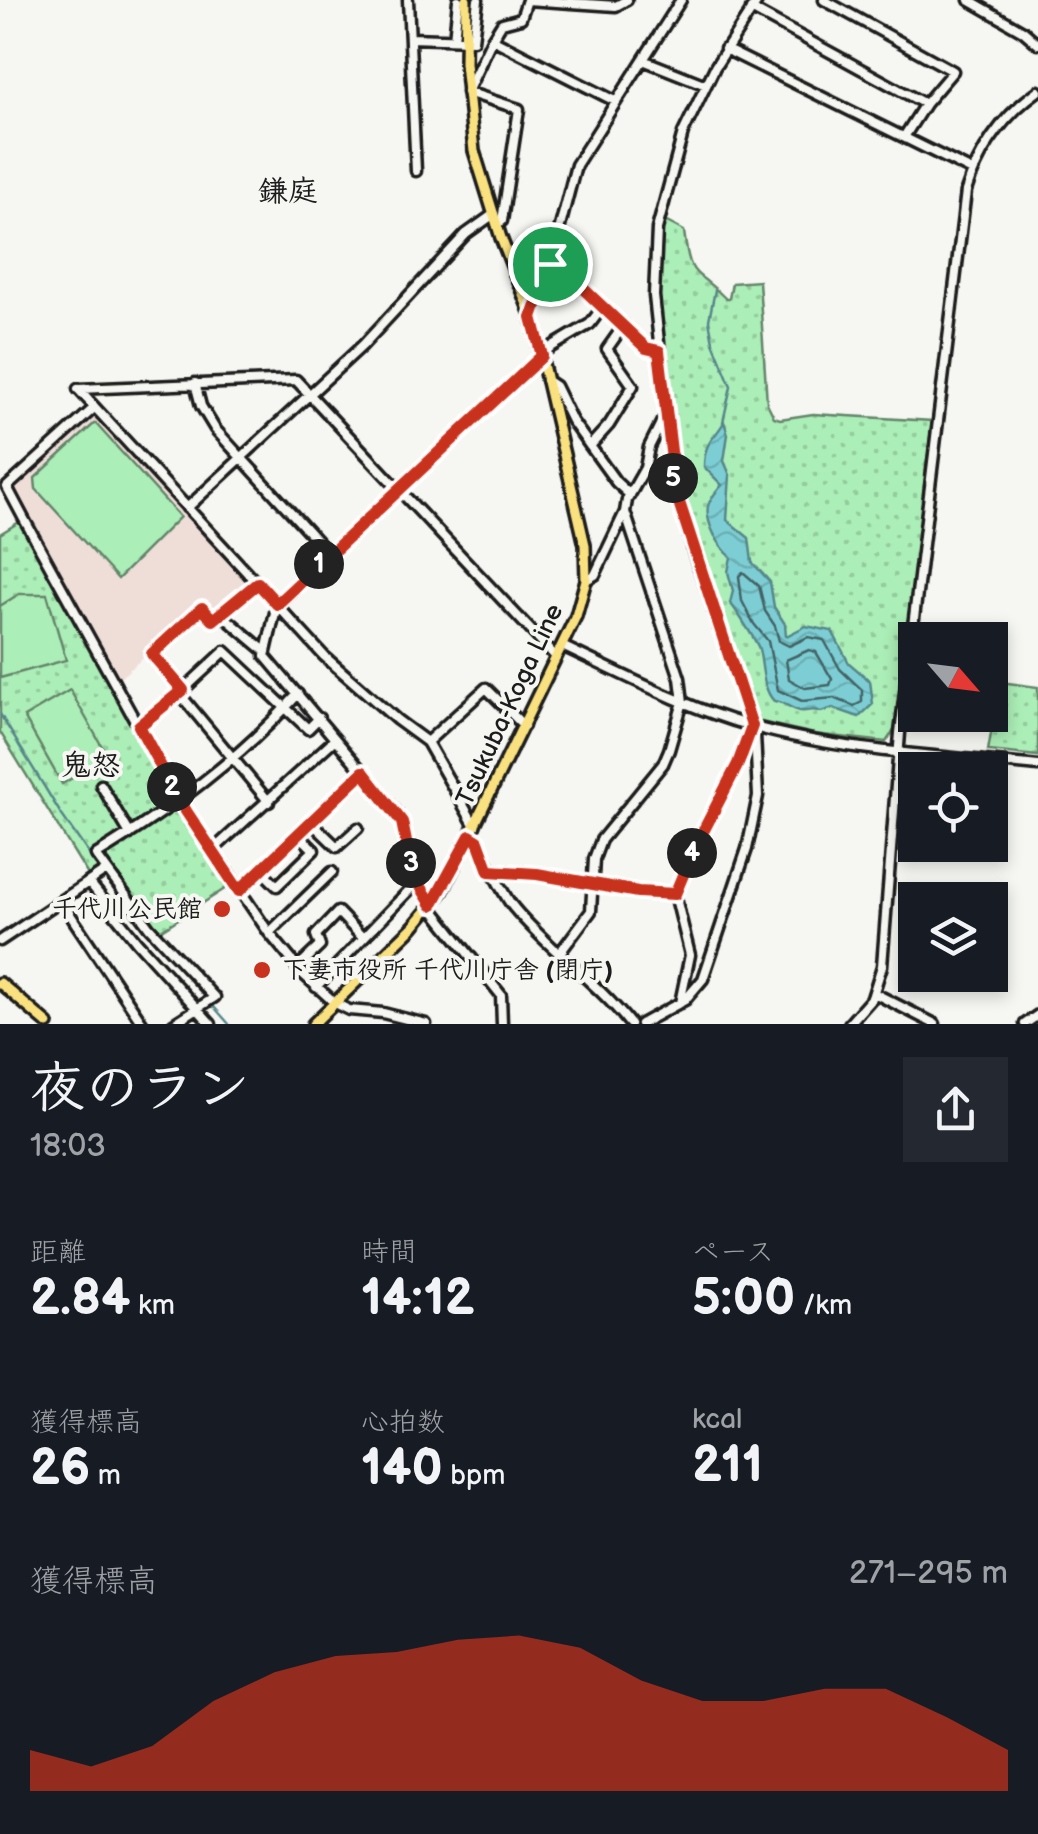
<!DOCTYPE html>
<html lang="ja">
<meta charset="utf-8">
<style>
:root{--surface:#171b24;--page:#242831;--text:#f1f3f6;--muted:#9ea1a6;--accent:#c8321e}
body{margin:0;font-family:"Balsamiq Sans","Klee One",sans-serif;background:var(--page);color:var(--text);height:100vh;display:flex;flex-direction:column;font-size:38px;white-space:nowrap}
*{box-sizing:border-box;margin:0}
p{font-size:32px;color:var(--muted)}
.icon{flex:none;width:55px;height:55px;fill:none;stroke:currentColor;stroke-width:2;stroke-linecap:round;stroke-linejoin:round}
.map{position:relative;height:1024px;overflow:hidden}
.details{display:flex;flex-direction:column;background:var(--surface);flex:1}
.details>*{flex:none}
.needle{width:65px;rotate:118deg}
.buttons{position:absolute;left:898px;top:622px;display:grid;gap:20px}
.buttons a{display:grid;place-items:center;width:110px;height:110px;border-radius:0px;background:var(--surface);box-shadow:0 5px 15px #0003;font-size:50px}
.pin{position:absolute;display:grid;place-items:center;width:85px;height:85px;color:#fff;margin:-42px;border:5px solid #fff;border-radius:50%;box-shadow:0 2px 10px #0007}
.km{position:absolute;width:50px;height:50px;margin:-25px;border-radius:50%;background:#222;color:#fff;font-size:28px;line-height:50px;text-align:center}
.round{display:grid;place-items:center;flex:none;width:105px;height:105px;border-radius:0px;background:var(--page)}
.headline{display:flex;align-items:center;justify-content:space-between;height:170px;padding:0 30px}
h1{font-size:55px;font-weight:600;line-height:75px}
.stats{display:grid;grid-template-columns:repeat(3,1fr);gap:15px;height:170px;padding:10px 30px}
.stats div{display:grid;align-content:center}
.stats b{font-size:50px;font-weight:600}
.stats small{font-size:28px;font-weight:400}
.stats p{font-size:28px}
.chart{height:280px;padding:20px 30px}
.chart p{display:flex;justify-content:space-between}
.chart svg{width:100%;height:180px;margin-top:10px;fill:var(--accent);opacity:.7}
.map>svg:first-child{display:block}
.built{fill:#efded8}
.green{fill:url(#green-dots);stroke:#64856a;stroke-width:2.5}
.pitch{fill:#aceeb7;stroke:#64856a;stroke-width:2.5}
.water{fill:url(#water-waves);stroke:#56878a;stroke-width:2.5}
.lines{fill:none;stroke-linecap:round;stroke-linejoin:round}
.shore{stroke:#436366;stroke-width:2.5}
.stream{stroke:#56878a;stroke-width:2.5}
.minor-casing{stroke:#1c1c1c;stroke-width:15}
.major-casing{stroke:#1c1c1c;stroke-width:16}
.minor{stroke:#f6f6f2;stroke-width:8}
.major{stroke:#fae180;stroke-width:9}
.route-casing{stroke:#fff;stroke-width:20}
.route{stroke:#c8321e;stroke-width:12}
.poi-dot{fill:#c8321e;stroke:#f6f6f2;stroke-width:4}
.labels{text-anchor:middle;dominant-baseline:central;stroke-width:8;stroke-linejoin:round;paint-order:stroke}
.street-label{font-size:25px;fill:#1c1c1c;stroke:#f6f6f2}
.poi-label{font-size:25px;font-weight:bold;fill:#1c1c1c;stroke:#f6f6f2;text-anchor:end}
.quarter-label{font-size:30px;font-weight:bold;fill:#1c1c1c;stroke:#f6f6f2}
</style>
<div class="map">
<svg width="1038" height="1024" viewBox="0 0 1038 1024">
<defs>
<pattern id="green-dots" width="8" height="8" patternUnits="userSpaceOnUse" patternTransform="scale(2.5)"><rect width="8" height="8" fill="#aceeb7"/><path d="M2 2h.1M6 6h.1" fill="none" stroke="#93cc9d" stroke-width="1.8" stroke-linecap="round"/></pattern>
<pattern id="water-waves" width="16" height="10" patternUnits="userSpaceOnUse" patternTransform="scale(2.5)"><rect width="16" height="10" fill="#7dced4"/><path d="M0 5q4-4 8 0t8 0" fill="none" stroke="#6bb0b5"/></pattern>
</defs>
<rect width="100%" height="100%" fill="#f6f6f2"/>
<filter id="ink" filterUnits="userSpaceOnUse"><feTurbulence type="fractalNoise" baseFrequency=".01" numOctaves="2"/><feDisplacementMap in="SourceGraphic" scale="20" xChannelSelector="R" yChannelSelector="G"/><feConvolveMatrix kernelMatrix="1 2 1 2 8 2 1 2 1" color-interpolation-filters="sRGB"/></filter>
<g filter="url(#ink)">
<path class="built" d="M94 412 252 581 213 617 201 606 118 680 71 598 15 488Z"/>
<path class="green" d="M663 220 684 231C690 282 695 267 726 299H729L732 283 759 281 767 403 774 417 780 419 813 414 932 421 895 729 886 742 814 734 753 720 708 585 677 476 657 295Z
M24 519 180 802 234 883 155 934 105 871 91 880 0 732V534Z
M1000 682 1038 687V756L988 751Z"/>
<path class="pitch" d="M95 423 180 517 118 579 36 489 35 478Z
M19 594H47L66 660 0 678V606Z
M70 690 108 757 62 784 24 717Z"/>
<path class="water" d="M724 422 728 434 724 461 730 475 727 520 749 538 752 562 770 582 774 607 785 624 786 636 806 626 832 631 849 663 870 681 873 704 859 717 833 708 821 712C813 708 809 712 800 711 790 709 785 702 774 701 762 689 763 665 759 649 758 644 735 608 730 603L733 591 728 572 731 557C719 546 705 523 708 506 710 498 717 491 722 485L704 467C704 440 715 439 724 422Z"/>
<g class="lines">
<path class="shore" d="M743 572 759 586 765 611 775 626 779 641 789 646 808 637 824 640 840 669 862 690V702L854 706 834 698 802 701 778 690 768 641 754 624 742 601 739 576Z
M809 650 816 652 832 679 830 685 805 688 789 679 786 660Z"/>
<path class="stream" d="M715 290 709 320 713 342 731 386 723 422
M0 714 61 814 100 870
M104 876 143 925
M151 935 229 1024"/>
<g class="minor-casing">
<path id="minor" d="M408 0 416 171
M824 0 953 71 925 104 904 137
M969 0 1023 31 1038 44
M751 9 925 104
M410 38 473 40 478 0
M454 39 458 0
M492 39 502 23 521 18 527 0 616 6 627 0
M725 49 972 171
M643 60 706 85
M497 225 502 221 519 109 467 92 492 39 615 101
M550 264 573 279 646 348 659 351
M515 275 549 269
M532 317 549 269 576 165 681 0
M541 353 590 324 602 308
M546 380 555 386 572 421 616 482 630 495
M195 383 201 406 215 429 329 554
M78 389 296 380 556 657
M78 389 324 656 397 720 427 742 475 826
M94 408 7 487 24 519 180 802 269 933 304 975 335 1003 349 1010 383 1013 426 1024
M590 446 609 425 633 386 607 349 624 325
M187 508 363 345 466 234 494 214
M586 580 595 575 625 512 627 500 645 468 649 447 662 421 668 419
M221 614 266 652
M562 646C624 675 686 708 751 726 844 752 943 756 1038 766
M183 690 225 651 308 729 319 718
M179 693 269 802
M139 726 183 690 152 654 202 608 213 620 258 583
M427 742 486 688 524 726
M101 785 130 834
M311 822 337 847 358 828
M470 836C482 844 499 891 514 908 549 950 596 981 630 1024
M212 851 334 740
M261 870 277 886 314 850 298 834
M489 871 537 873 638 892 675 894
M89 882 137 942 211 1024
M239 891 363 772
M61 901 143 1024
M269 933 332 872
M0 941 105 871
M559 954 591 911 594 859 601 840 663 764 669 750 683 702 680 678 625 512
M297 968 320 946 316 935 338 912 363 938
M316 987 418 881
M874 993 935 1024
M214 997 149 927 96 855C171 809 239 760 298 694
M680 1003 690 955 675 894 693 851 738 764 751 727
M173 1024 215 997
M502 1024 501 995 436 913 412 872 402 822 395 810 265 656 277 604 542 356
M641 1024 685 1000 703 979 747 849 758 796 755 734 693 551 674 480 654 296 657 229 683 133 715 67 758 0
M849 1024 872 998 882 966 900 733 966 191C979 150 1003 116 1038 91
M1025 1024 1038 1015"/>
</g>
<g class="major-casing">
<path id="major" d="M0 983 48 1024
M313 1024 413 927 442 892 576 616 586 580 585 545 532 317 501 238 474 151 465 63 466 0"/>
</g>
<use href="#minor" class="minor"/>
<use href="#major" class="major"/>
</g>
</g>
<g class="lines" filter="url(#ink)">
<g class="route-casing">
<path id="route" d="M550 264 573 279 646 348 659 351 676 493 752 726 738 764 693 851 675 894 638 892 537 874 489 871 478 841 470 836 432 905 412 872 402 822 363 772 239 891 180 802 139 726 183 690 152 654 202 608 213 620 258 583 277 604 542 356 532 317Z"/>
</g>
<use href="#route" class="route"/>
</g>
<g class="poi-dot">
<circle cx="222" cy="909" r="10"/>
<circle cx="262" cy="970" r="10"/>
</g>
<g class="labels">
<g class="street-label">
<text transform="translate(510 705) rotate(-65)">Tsukuba-Koga Line</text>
</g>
<g class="poi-label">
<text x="202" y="909">千代川公民館</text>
<text x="282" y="970" text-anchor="start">下妻市役所 千代川庁舎 (閉庁)</text>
</g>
<g class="quarter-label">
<text x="288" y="192">鎌庭</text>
<text x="91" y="766">鬼怒</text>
</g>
</g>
</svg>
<div class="buttons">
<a><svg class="needle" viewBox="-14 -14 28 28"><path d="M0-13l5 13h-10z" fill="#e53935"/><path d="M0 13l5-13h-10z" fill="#9ea1a6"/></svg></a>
<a><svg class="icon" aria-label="locate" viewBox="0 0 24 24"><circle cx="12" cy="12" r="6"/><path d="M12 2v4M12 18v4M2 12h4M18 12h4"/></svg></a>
<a><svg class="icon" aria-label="layers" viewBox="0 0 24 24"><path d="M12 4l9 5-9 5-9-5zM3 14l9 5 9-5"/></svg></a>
</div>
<div class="pin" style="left:550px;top:264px;background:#1e9e55"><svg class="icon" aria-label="arrive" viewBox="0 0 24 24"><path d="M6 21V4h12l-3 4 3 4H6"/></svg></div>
<b class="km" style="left:319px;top:564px">1</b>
<b class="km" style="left:172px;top:787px">2</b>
<b class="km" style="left:411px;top:863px">3</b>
<b class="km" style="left:692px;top:853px">4</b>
<b class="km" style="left:673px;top:478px">5</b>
</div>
<section class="details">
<div class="headline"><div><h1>夜のラン</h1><p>18:03</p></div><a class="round"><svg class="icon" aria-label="share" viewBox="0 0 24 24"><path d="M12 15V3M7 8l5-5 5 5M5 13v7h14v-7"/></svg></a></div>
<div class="stats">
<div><p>距離</p><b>2.84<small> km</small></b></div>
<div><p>時間</p><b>14:12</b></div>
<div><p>ペース</p><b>5:00<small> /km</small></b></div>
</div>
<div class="stats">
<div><p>獲得標高</p><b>26<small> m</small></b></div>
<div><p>心拍数</p><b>140<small> bpm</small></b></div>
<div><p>kcal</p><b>211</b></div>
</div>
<div class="chart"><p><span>獲得標高</span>271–295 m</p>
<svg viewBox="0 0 160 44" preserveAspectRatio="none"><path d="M0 44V34L10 38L20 33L30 22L40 15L50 11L60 10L70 7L80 6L90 9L100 17L110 22L120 22L130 19L140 19L150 26L160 34V44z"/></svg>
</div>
</section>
